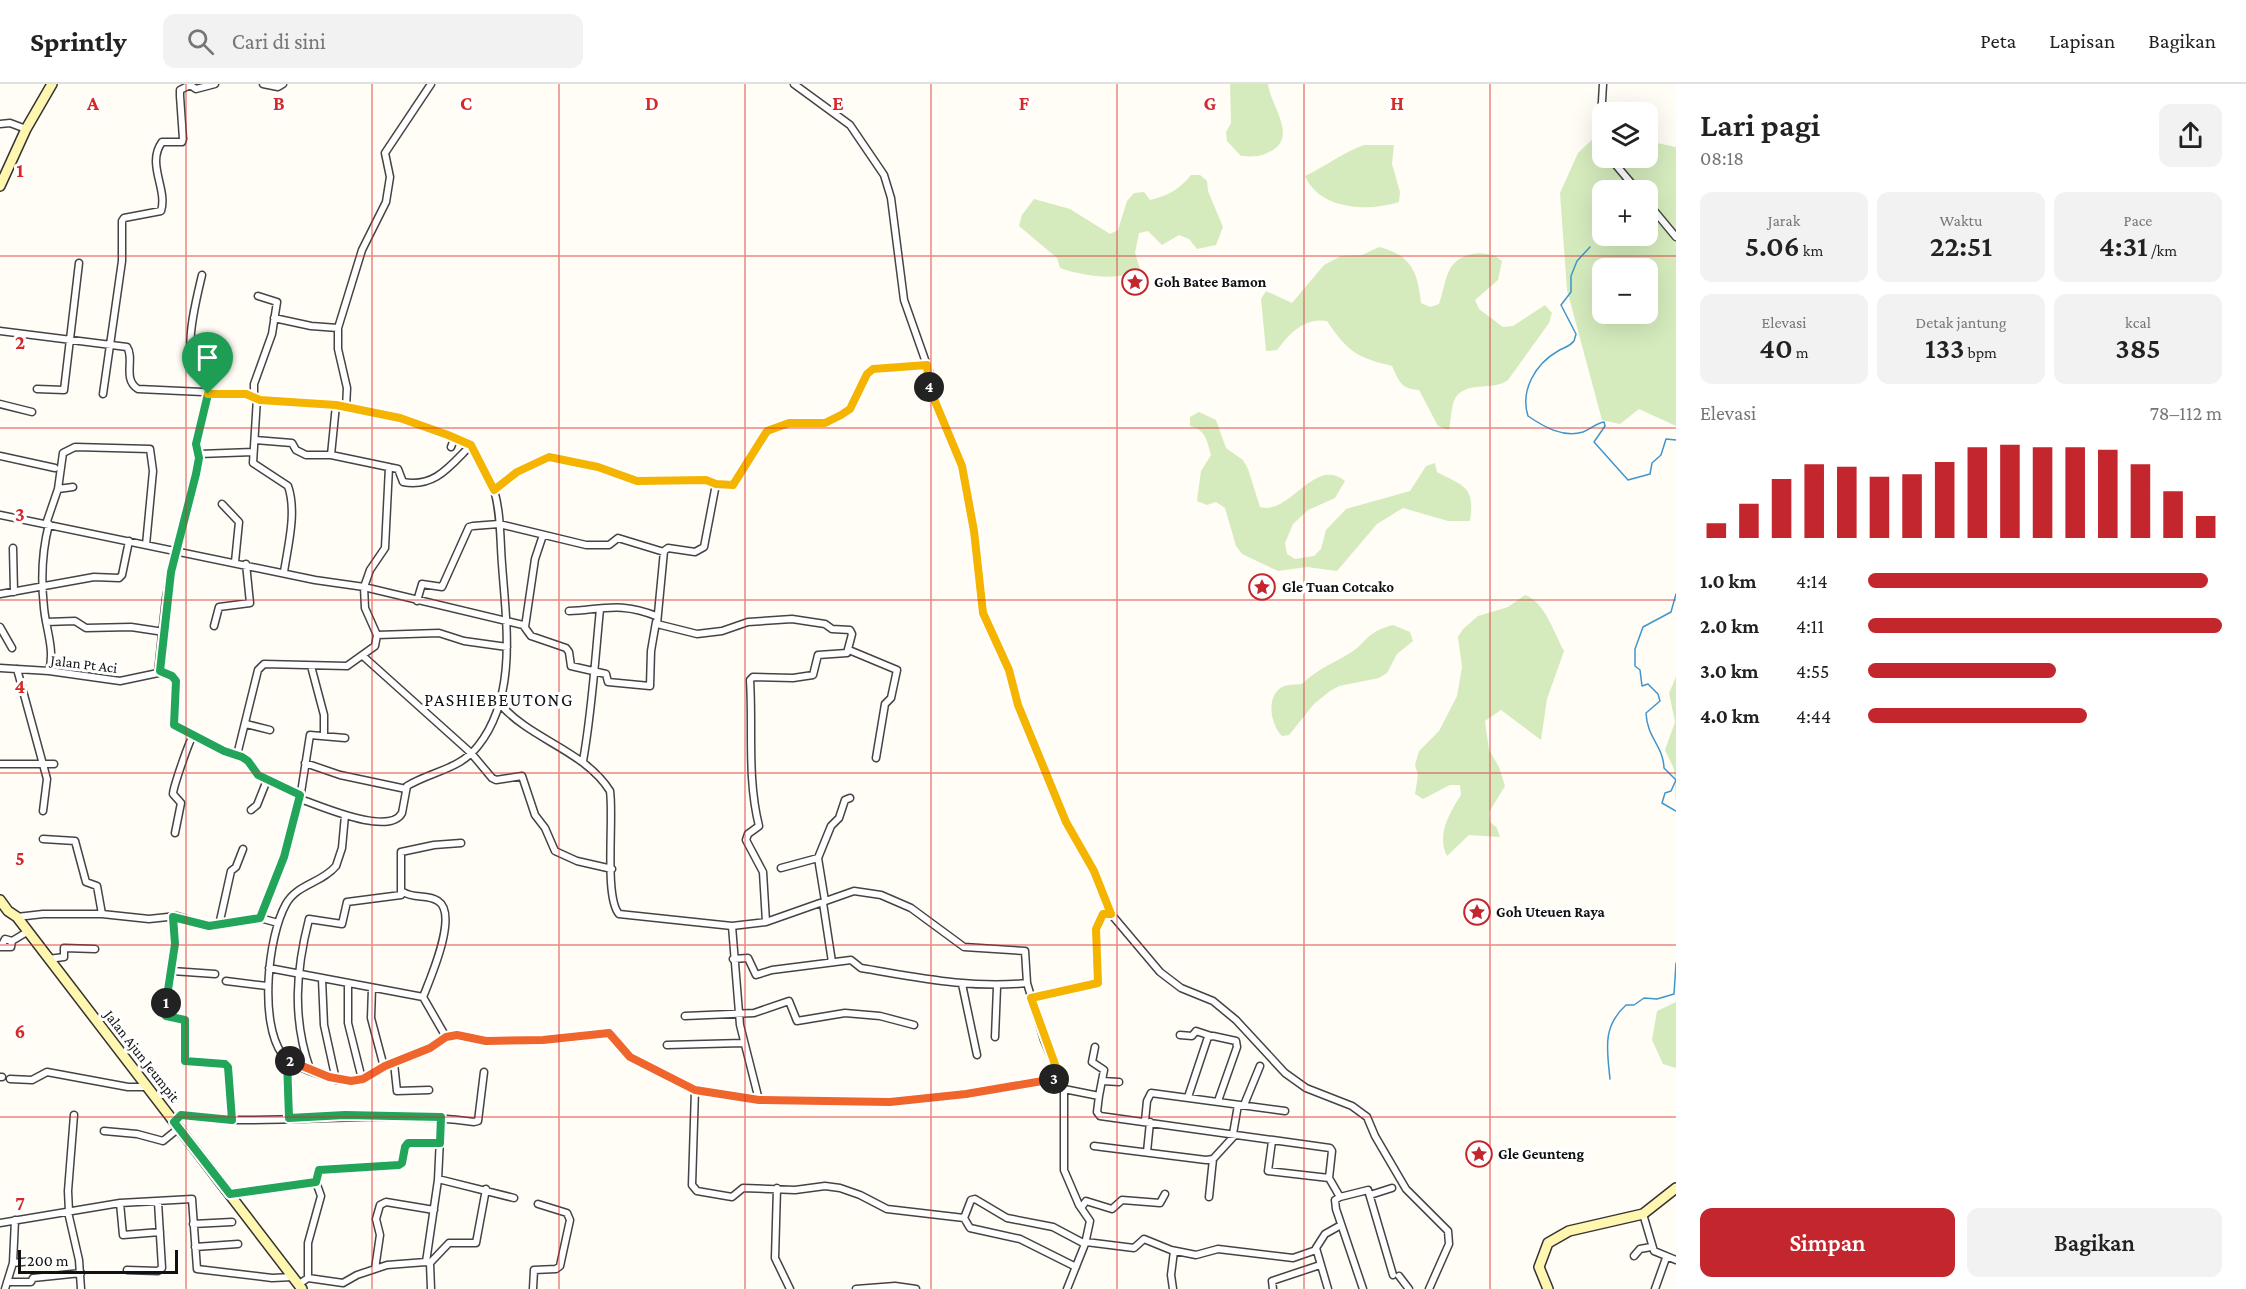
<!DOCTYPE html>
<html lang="id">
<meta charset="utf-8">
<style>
:root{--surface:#fff;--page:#f2f2f2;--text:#222;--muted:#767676;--line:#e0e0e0;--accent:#c4262e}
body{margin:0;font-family:"Crimson Pro",serif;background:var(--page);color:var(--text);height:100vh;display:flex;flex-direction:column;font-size:22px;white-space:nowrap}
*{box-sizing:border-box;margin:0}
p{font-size:20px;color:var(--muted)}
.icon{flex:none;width:33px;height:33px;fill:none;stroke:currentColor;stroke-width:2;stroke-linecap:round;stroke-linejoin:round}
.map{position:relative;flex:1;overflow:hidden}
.side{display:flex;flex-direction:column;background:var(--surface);width:570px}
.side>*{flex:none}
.tools{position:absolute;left:1592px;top:18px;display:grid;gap:12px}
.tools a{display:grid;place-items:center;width:66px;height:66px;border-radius:12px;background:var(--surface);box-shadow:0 6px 24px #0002;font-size:30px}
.scale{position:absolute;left:18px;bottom:15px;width:160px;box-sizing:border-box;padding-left:6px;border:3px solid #111;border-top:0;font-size:16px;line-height:21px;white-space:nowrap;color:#111;-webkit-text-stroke:4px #fff;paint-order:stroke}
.pin{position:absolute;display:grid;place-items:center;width:51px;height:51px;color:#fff;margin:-62px -26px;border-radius:50% 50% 50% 0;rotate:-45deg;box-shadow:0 0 6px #0007}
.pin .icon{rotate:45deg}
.km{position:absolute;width:30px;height:30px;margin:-15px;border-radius:50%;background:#222;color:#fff;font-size:16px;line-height:30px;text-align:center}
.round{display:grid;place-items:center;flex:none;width:63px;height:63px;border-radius:12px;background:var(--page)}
.head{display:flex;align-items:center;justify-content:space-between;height:102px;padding:0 24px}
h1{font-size:33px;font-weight:600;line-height:45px}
.figures{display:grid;grid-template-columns:repeat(3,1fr);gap:9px;height:102px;padding:6px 24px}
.figures div{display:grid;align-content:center;border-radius:12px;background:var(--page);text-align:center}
.figures b{font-size:30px;font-weight:600}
.figures small{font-size:16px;font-weight:400}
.figures p{font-size:16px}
.chart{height:168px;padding:12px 24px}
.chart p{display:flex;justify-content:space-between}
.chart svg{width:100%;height:108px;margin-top:6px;stroke:var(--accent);stroke-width:6}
.action{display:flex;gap:12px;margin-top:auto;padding:12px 24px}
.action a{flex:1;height:69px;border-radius:12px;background:var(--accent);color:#fff;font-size:24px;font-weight:600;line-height:69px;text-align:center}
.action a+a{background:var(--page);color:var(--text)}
ul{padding:0 24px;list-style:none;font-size:20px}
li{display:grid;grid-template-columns:96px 72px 1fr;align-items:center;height:45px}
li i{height:15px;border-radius:8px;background:var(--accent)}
header{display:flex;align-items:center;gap:36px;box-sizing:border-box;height:84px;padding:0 30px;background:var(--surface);border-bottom:2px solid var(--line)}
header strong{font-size:28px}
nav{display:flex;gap:33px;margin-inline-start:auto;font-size:21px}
.search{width:420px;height:54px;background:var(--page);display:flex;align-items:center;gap:15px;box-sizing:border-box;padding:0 21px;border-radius:12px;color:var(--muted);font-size:22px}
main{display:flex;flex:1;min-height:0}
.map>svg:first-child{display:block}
.green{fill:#d5ebbd;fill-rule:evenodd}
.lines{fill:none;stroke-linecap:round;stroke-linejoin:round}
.stream{stroke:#3f96cf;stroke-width:1.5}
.street-casing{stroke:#444;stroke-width:9}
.secondary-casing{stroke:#333;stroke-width:12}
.street{stroke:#fff;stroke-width:6}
.secondary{stroke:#fff6b0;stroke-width:9}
.split-1-casing{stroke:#fff;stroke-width:12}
.split-2-casing{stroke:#fff;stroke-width:12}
.split-3-casing{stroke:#fff;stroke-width:12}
.split-4-casing{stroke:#fff;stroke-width:12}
.split-5-casing{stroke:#fff;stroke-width:12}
.split-1{stroke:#22a559;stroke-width:8}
.split-2{stroke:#22a559;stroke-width:8}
.split-3{stroke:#f0652b;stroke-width:8}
.split-4{stroke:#f5b400;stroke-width:8}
.split-5{stroke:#f5b400;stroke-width:8}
.grid{fill:none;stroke:#d62828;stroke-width:1.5;stroke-opacity:0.55}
.labels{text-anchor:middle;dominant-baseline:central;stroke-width:6;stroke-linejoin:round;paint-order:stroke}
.poi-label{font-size:15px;font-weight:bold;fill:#111;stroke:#fff;text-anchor:start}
.street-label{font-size:15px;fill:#111;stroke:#fff}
.quarter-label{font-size:18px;letter-spacing:1.5px;fill:#111;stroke:#fff}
.grid-label{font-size:20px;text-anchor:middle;font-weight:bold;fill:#d62828;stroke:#fff;stroke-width:6;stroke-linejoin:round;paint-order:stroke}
</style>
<header>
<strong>Sprintly</strong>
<div class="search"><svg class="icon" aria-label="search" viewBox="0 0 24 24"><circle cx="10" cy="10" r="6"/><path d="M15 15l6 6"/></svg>Cari di sini</div>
<nav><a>Peta</a><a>Lapisan</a><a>Bagikan</a></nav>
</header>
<main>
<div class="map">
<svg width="1676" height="1205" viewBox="0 0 1676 1205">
<rect width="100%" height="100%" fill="#fffdf5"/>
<path class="green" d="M1230 0H1268C1270 20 1297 51 1273 66 1261 73 1255 73 1241 72L1227 57 1226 48 1231 39Z
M1599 49 1602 50V74H1647V57L1676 63V342L1639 325 1620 340 1602 336 1567 206 1560 109 1578 69ZM1602 106H1647V152H1602ZM1602 184H1647V230H1602Z
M1364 61H1394L1392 80 1400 108 1399 118C1368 128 1320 126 1305 92 1326 82 1342 69 1364 61Z
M1191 91H1200L1207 97 1208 107 1223 143 1216 161 1197 165 1189 155 1179 151 1162 161 1148 147 1139 149 1135 169 1141 188C1113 196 1087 193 1060 184L1057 174 1019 142 1022 131 1034 115 1070 125 1110 150 1118 146 1127 117 1134 109 1144 108 1150 116C1170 111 1178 106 1191 91Z
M1379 163C1411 171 1418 188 1421 219L1430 223 1439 220C1443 209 1445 193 1451 183 1462 167 1489 165 1502 177L1498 196 1475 216 1479 225 1503 243 1513 242 1545 221 1552 229 1549 239 1508 296C1493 308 1463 295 1454 317 1451 325 1451 337 1449 346L1438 342 1419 306C1401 305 1399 297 1392 282 1356 273 1348 268 1327 237 1304 233 1289 250 1277 266L1266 267 1261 215 1266 207 1292 219 1324 181 1341 172 1362 171Z
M1199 328 1216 336 1226 364 1243 376 1248 385 1260 423C1290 432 1314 372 1345 397L1335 414 1308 426 1293 440 1285 459 1287 470 1295 475 1314 472 1321 465 1326 446 1346 425 1410 407 1426 382 1435 379 1437 388C1465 403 1475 402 1470 437H1448L1403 424 1377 440 1337 487 1307 483 1278 487 1242 470 1236 462 1225 424 1216 418 1207 421 1197 417 1201 387 1211 371C1207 357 1206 346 1190 342V333Z
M1525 511C1545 518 1554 549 1564 567L1547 615 1541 656 1501 626 1485 637 1489 666 1499 683 1505 702 1489 728 1490 738 1497 744 1500 753 1469 751 1447 772C1436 751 1450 728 1461 711L1460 701H1450L1423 715 1415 710 1418 691 1415 681 1419 667 1439 647 1457 612 1462 583 1458 553 1463 545 1478 532 1508 523Z
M1393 541 1410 548 1413 557 1397 570 1387 589 1379 594 1339 602 1330 607 1314 620 1289 651 1282 652C1271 641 1265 613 1282 603 1287 600 1296 601 1302 600 1317 585 1332 580 1350 569 1370 556 1364 549 1393 541Z
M1676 593V719L1674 685 1665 666 1675 638 1669 609Z
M1676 918V984L1663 980 1652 956 1657 927Z"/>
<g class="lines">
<path class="stream" d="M1590 163 1577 177 1571 192V208L1561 221 1576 250 1574 257C1569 263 1565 263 1558 267 1535 280 1520 307 1528 332 1544 343 1563 354 1583 348 1590 345 1597 339 1604 338L1605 342 1594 358 1628 396 1650 390 1652 379 1661 371 1666 355 1676 356
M1676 510 1671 528 1643 543 1635 565V582L1640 586 1642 602 1648 600 1658 610 1660 617 1646 629C1647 654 1663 661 1664 684L1676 696 1671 707 1665 709 1662 719 1676 727
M1610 995C1607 965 1602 943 1626 921H1634L1644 914 1657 915 1674 910 1676 879"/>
<g class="street-casing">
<path id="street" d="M263 0 278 3 283 0
M794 0 850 41 884 91 891 114 904 216 929 287 933 316 962 382 974 447 983 529 1009 586 1018 621 1066 738 1094 787 1111 830 1160 888 1181 904 1213 917 1236 936 1285 989 1306 1004 1352 1022 1367 1033 1375 1052 1406 1105 1448 1147 1449 1160 1429 1205
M190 1 196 5 215 0
M0 40 10 39 26 45
M1602 64 1600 52 1603 0
M1610 74 1637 106
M1647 118 1676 153
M274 234 311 242 338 244
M0 247 127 263C135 275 122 295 138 305L246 310 262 317 328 320 400 334 465 357 471 361C479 375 489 391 494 406 501 429 500 456 502 480 506 538 518 612 478 662 459 686 432 687 407 702L402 729C389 753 319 721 300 715L310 651 345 654
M37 305 64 306 79 179
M103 310 122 177V137L124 134 161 127C168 105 146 80 162 58H182L183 55 180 12V6L190 1
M254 312V300L272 250 277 218 258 212
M257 314 253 379 288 402C297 428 288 461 284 488
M0 320 32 328
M346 324 347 304 338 265V244L362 166 386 118 390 93 385 69 431 0
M255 356 292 359 296 366 306 371H331L398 385 403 398C435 404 450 382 471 361
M451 363 455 353
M199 370 253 368
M331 371 336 321
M0 372 55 384
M716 400 704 463 695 468 668 464 664 467 657 540 697 550 722 547 748 538 792 535 825 540 832 545 850 546 852 550 847 569 818 571 813 591 793 594 753 593 750 596C753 645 747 694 759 742L748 750 746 756 763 788 766 838
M58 405 63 369 75 363 150 365 153 387 146 461
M493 406 517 388 549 373 598 383 637 397H706L716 400 733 401 767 347 789 339H825L841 331 850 325 867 290 873 285 927 281
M222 420 239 438 235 478
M0 431 315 496 364 503 523 541 531 552 566 564 569 568 571 582 606 590 608 598 650 602 651 567 656 538
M46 440 58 405 73 403
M13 464 14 508
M177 466 199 377 196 360 208 310 205 280C201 278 195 277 193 273 185 258 198 208 202 191
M0 510 94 493 119 494 122 491 129 457
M417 517 422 500 442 503 469 443 473 442 499 440 586 461H609L618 454 664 468
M569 527C604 525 622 518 656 532
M46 538 75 537 86 544 131 543 164 548
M214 542 219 523 250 519 246 480
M0 543 12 564
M525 543 535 475 543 451
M377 551 439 549 464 557 507 563
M849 566 897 586 891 614 885 620 876 674
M364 573 471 669 492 694 496 696 522 692 535 731 545 744 555 767 577 777 612 785
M311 582 324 631V652
M0 584 49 587 120 597 158 589 166 514 176 466
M17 585 47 695 43 727
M49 587C55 565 46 546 44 524 41 497 42 467 49 440
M160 587 172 592 176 597 174 641 223 667 237 671
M500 620C531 656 584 666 610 707 614 734 604 813 619 830L732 842
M246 640 270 646
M583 677C592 627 595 576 600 525
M305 679 340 691 406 705
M0 680H54
M300 711 258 691 248 677 237 671 258 586 264 580 347 582 375 562 377 551 365 524 364 503 370 486 385 464 389 383
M251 726 257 721 267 696
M345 731 342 764 336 782C322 799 297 800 286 820 268 852 259 938 282 970 291 983 336 998 353 997 365 996 374 987 385 982 400 975 417 971 432 964 440 959 445 952 455 951 466 950 475 957 486 957 527 958 569 956 609 949L630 973 695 1006 759 1016 889 1018 966 1010 1060 994 1044 956 1027 899 1025 867 964 863 911 824 881 811 854 807 766 838 732 842 740 941 759 1016
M175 749 181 719 173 710C173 704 189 657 193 652
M43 755 75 757 86 798 97 802 102 830
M781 784 818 774
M403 808C414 815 428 810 438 817 459 830 430 895 423 913
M825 817 818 774 831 742 839 734 845 716 850 714
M823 819 832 878
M17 833 43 830H102L149 835 177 832 209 842 260 834 278 839
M173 833 175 860 165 929 171 934 185 936V977L225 980 228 983 232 1036
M260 834 284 773 300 715
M219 841 231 787 236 783 243 765
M12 857 11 863H1L5 855 12 857 27 848
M48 875 64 873V864L95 865
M733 875 748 874 756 891 772 886 851 876 861 884C916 893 971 905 1027 899
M269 884 423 913 446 953
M172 887 215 890
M322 895 324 941 336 996
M226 897 267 902
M348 899V939L362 995
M962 900 977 971
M372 904 371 934 384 983
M1031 914 1098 899 1096 845 1103 830H1111
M685 932 754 929 789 917 797 937 845 929 880 932 914 941
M1180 951 1192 952 1196 947 1211 952
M995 953 997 903
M667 961 743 959
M1095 963 1092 978 1104 986 1099 1012
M287 976 289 1033
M394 979 397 1007 429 1006
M310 985C292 934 296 886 309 835L342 840 347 818 401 811V768L434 761 461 759
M0 993H2
M1060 994 1064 1005V1086L1079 1121 1090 1137 1085 1160 1067 1205
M10 995 32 996 47 988 128 1003H146
M1102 997 1119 998
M1064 1005 1099 1012 1097 1028 1100 1032 1330 1064 1332 1067 1329 1094
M695 1006 692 1101 697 1107 732 1113 743 1104 795 1106 825 1102 840 1104 860 1111 887 1125 964 1134 971 1116 975 1115 1007 1134 1053 1143 1085 1160
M1188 1013 1208 953 1213 952 1236 957 1237 963 1218 1017
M1244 1021 1260 982
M1145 1037 1147 1017 1151 1009 1285 1027
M174 1038 181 1031C198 1032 215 1035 231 1036 313 1037 393 1027 474 1038L478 1037 484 988
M104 1047 137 1050 163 1057 179 1044
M1233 1050 1238 1021
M1272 1057 1268 1087 1329 1094 1340 1113 1368 1106 1393 1191
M1094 1062 1206 1076 1213 1075 1235 1051
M1147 1068 1150 1038
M438 1095 514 1114
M777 1104 775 1174 790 1205
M230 1110 316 1098 319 1086 399 1081 402 1079 405 1063 408 1059H440
M1370 1111 1392 1104
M1209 1113 1213 1075
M1340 1113 1335 1116 1336 1125 1363 1205
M120 1119 123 1151 160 1148
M1081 1124 1086 1117 1112 1125 1122 1116 1160 1119 1165 1110
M68 1128 79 1176 81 1205
M69 1128 68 1107 74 1031
M1643 1130 1654 1167 1676 1176
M964 1134 970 1144 1020 1155 1076 1183
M0 1139 120 1119 192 1115 197 1185 272 1194 293 1193
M193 1140 232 1138
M1086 1158 1134 1164 1144 1155 1171 1166 1196 1171 1218 1165 1293 1174 1316 1166
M195 1163 238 1160
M1634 1172 1640 1165 1651 1163
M426 1178 438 1096 441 1033
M13 1179 32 1177
M430 1179 449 1159H476L486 1105
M375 1185 380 1151 376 1135 380 1121 386 1118 434 1126
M127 1186 158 1187 162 1184 158 1118
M1399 1192 1409 1205
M308 1194V1159L321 1112 316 1098
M7 1198H31L33 1194 81 1189
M299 1200 308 1194 343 1199 357 1191 387 1181 426 1178 430 1179 431 1205
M5 1205 13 1179 15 1136
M533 1205 534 1186 556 1185 560 1182 570 1136 567 1129 538 1120
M856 1205 895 1202 916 1205
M1173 1205 1171 1191 1174 1167
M1273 1205 1272 1197 1320 1181
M1328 1205 1316 1164 1325 1150 1341 1141
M1655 1205 1666 1174"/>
</g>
<g class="secondary-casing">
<path id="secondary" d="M0 102 26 45 52 0
M0 816 8 827 17 833 302 1205
M1548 1205 1539 1183 1548 1159 1569 1147 1643 1130 1676 1104"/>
</g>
<use href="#street" class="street"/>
<use href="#secondary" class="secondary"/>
</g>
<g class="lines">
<g class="split-1-casing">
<path id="split-1" d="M166 919 175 860 173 833 209 842 260 834 284 773 300 711 258 691 248 677 242 673 224 667 174 641 176 597 172 592 160 587 171 488 196 390 199 374 196 360 208 310"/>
</g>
<g class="split-2-casing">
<path id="split-2" d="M166 919V932L185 936V977L225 980 228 983 232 1036 181 1031 174 1038 230 1110 316 1098 319 1086 399 1081 402 1079 405 1063 408 1059H440L441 1033 345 1031 289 1034 287 976 290 977"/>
</g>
<g class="split-3-casing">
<path id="split-3" d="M290 977 329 993 351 997 363 995 385 982 430 964 446 953 457 951 486 957 543 956 609 949 630 973 695 1006 759 1016 890 1018 966 1010 1054 995"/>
</g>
<g class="split-4-casing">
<path id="split-4" d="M929 303 962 382 974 447 983 529 1009 586 1018 621 1066 738 1094 787 1111 830H1103L1096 845 1098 899 1031 914 1060 994 1054 995"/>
</g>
<g class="split-5-casing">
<path id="split-5" d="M208 310H246L260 316 336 321 400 334 448 351 471 361 494 406 517 388 549 373 598 383 637 397 706 396 716 400 733 401 767 347 789 339H825L841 331 850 325 867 290 873 285 927 281 929 303"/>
</g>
<use href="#split-1" class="split-1"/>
<use href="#split-2" class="split-2"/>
<use href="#split-3" class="split-3"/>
<use href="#split-4" class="split-4"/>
<use href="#split-5" class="split-5"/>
</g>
<path class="grid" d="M186 0V1205M372 0V1205M559 0V1205M745 0V1205M931 0V1205M1117 0V1205M1304 0V1205M1490 0V1205M0 172H1676M0 344H1676M0 516H1676M0 689H1676M0 861H1676M0 1033H1676"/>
<defs>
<g id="sight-ring" transform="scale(1.35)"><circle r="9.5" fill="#fff" stroke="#c4262e" stroke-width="1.5"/><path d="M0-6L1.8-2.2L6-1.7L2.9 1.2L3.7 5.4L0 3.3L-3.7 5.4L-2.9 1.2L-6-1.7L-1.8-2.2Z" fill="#c4262e"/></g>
</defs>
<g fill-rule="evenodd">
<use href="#sight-ring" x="1135" y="198"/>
<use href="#sight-ring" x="1262" y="503"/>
<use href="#sight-ring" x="1477" y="828"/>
<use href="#sight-ring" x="1479" y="1070"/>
</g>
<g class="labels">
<g class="poi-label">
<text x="1154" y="198">Goh Batee Bamon</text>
<text x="1282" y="503">Gle Tuan Cotcako</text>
<text x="1496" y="828">Goh Uteuen Raya</text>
<text x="1498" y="1070">Gle Geunteng</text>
</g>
<g class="street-label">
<text transform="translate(84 580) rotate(7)">Jalan Pt Aci</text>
<text transform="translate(142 972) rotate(52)">Jalan Ajun Jeumpit</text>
</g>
<g class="quarter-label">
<text x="499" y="616">PASHIEBEUTONG</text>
</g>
</g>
<g class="grid-label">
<text x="93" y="26">A</text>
<text x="279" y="26">B</text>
<text x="466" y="26">C</text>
<text x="652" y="26">D</text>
<text x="838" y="26">E</text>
<text x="1024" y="26">F</text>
<text x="1210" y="26">G</text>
<text x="1397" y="26">H</text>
<text x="20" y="93">1</text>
<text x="20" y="265">2</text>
<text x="20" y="437">3</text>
<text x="20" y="609">4</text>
<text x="20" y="781">5</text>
<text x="20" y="954">6</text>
<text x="20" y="1126">7</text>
</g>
</svg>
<div class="tools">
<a><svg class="icon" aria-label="layers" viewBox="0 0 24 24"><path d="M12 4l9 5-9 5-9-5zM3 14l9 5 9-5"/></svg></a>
<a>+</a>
<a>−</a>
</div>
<div class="scale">200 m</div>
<div class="pin" style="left:208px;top:310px;background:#1e9e55"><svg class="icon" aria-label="arrive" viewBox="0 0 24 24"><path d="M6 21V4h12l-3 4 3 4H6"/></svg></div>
<b class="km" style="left:166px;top:919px">1</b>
<b class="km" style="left:290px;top:977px">2</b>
<b class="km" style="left:1054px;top:995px">3</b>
<b class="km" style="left:929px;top:303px">4</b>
</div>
<section class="side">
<div class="head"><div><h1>Lari pagi</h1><p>08:18</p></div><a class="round"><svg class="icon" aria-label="share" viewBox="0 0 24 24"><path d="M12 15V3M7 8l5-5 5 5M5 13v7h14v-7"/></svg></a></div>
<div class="figures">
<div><p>Jarak</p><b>5.06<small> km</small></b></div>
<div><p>Waktu</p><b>22:51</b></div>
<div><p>Pace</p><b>4:31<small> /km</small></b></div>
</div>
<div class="figures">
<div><p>Elevasi</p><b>40<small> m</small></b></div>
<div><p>Detak jantung</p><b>133<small> bpm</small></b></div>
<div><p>kcal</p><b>385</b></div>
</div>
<div class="chart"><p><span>Elevasi</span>78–112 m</p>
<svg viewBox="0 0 160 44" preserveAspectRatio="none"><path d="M5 44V38M15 44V30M25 44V20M35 44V14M45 44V15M55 44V19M65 44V18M75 44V13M85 44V7M95 44V6M105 44V7M115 44V7M125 44V8M135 44V14M145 44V25M155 44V35"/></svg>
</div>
<ul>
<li><b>1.0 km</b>4:14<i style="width:96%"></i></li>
<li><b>2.0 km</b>4:11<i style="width:100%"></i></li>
<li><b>3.0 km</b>4:55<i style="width:53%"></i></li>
<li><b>4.0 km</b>4:44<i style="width:62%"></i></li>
</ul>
<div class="action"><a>Simpan</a><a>Bagikan</a></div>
</section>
</main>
